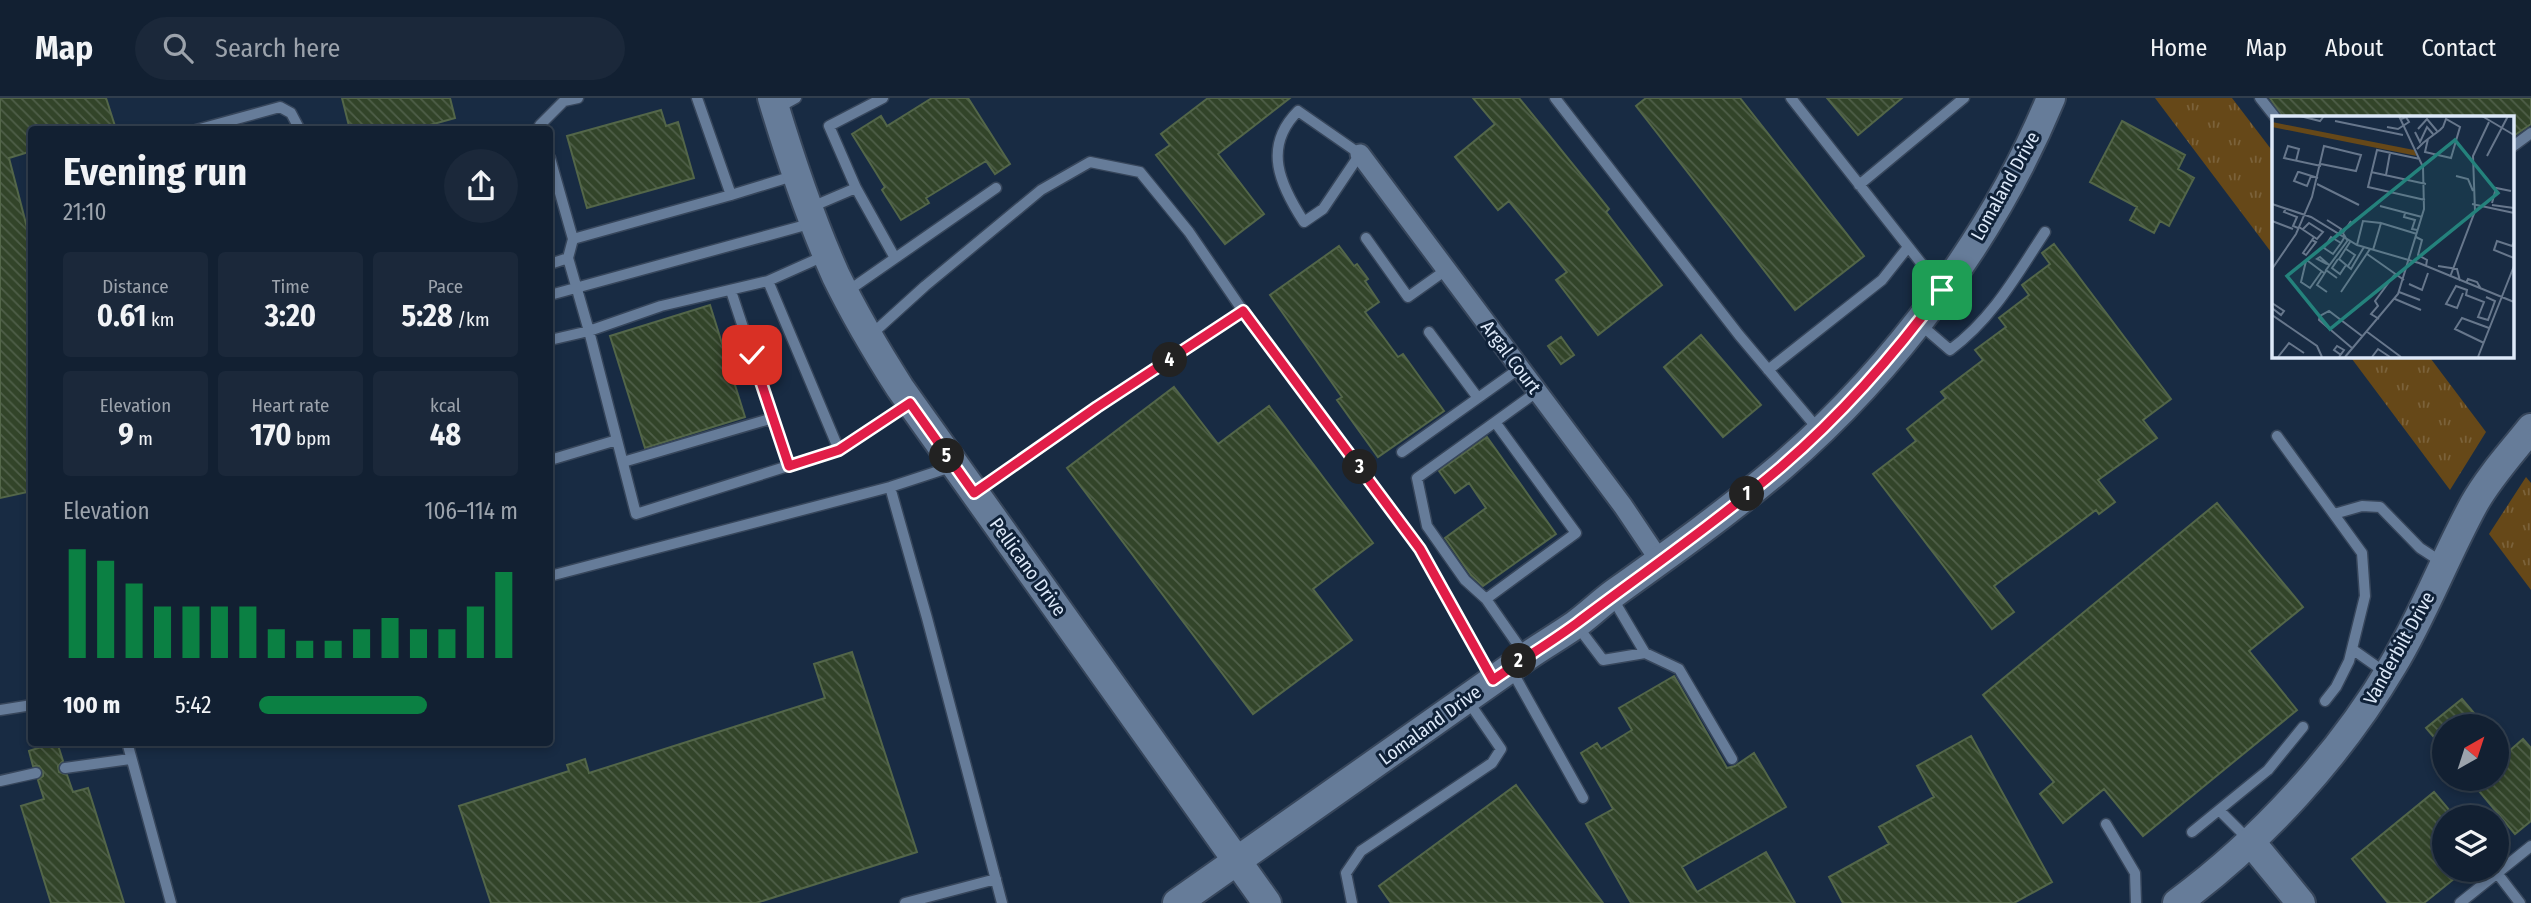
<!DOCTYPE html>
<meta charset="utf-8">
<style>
:root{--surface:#122032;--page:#1b283a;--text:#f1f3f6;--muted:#9ca3ac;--line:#313e4d;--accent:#0b8043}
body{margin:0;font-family:"Fira Sans Condensed",sans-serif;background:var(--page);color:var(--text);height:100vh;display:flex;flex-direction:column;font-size:26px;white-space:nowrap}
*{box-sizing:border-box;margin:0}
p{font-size:23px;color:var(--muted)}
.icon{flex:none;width:38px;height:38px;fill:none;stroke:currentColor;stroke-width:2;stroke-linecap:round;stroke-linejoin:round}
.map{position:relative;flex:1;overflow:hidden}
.panel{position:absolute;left:28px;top:28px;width:525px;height:620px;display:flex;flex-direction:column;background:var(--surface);border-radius:7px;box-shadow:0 4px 10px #0003,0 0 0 2px var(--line)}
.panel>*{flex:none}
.needle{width:46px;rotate:39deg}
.fabs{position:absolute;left:2432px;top:616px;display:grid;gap:14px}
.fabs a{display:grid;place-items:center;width:77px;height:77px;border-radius:50%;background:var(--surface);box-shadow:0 4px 10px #0003,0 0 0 2px var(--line);font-size:35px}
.pin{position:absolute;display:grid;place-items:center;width:60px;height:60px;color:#fff;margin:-30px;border-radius:14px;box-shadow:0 4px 10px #0006}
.km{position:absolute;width:35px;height:35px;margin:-18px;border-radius:50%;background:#222;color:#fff;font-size:19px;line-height:35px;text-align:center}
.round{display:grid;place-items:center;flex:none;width:74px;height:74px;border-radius:37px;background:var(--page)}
.overview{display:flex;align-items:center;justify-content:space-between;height:119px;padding:0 35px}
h1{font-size:38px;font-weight:700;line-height:52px}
.figures{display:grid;grid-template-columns:repeat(3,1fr);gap:10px;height:119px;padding:7px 35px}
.figures div{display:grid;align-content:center;border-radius:7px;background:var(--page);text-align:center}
.figures b{font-size:30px;font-weight:700}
.figures small{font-size:19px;font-weight:400}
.figures p{font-size:19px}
.chart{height:196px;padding:14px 35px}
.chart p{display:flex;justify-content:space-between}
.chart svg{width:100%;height:126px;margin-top:7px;stroke:var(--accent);stroke-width:6}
ul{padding:0 35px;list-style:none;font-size:23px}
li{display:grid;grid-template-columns:112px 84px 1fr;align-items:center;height:52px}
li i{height:18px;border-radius:9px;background:var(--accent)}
header{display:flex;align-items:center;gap:42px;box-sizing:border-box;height:98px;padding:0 35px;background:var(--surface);border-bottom:2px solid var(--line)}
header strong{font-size:33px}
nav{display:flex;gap:38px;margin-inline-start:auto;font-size:24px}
.search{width:490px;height:63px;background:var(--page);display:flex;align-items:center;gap:18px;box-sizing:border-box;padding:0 24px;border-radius:38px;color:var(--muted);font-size:26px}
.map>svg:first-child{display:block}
.grass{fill:url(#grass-tufts)}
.building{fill:url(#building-back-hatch);stroke:#536649;stroke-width:2}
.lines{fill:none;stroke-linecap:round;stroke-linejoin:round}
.lane-casing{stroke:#37465b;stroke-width:13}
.street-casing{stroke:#37465b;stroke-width:23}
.secondary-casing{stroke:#37465b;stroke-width:32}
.lane{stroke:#667c99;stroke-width:10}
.street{stroke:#667c99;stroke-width:19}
.secondary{stroke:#667c99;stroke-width:28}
.route-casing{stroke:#fff;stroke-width:14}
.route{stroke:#e11d48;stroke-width:9}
.labels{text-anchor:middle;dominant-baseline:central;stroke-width:6;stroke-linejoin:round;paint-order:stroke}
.street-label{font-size:19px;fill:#dde9f9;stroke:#0f2138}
.inset-road{fill:none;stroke:#67778c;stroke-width:2}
.view{fill:#24827c;fill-opacity:0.15;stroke:#24827c;stroke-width:3.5}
.inset-edge{fill:none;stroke:#dde9f9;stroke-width:3.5}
</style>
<header>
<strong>Map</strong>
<div class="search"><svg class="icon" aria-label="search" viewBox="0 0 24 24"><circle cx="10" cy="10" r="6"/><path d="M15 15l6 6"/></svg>Search here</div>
<nav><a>Home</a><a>Map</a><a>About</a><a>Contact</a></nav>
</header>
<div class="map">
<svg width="2531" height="805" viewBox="0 0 2531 805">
<defs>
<pattern id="grass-tufts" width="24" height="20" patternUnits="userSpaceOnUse" patternTransform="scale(1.75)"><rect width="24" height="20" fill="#664818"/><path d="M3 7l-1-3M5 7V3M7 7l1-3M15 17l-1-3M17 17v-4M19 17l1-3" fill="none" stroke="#7b623a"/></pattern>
<pattern id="building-back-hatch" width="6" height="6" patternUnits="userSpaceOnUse" patternTransform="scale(1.75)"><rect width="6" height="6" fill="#324429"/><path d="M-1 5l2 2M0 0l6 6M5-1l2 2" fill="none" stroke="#4f5f49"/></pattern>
</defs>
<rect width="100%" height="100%" fill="#182b43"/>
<path class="grass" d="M2155 0H2232L2274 55V158Z
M2349 257H2428L2486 334 2450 392Z
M2526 379 2531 385V492L2489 436Z"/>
<path class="building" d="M0 0H106L115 28 103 32H32V53L9 60 32 149V393L0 400Z
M342 0H450L455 20 412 32H350Z
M932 0H968L1010 66 995 76 986 63 926 100 929 105 901 122 882 92 885 89 852 36 881 18 887 28Z
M1208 0H1290L1218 56 1264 116 1225 146 1156 57 1170 47 1161 36Z
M1473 0H1519L1609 111 1606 114 1662 187 1598 237 1556 182 1567 174 1509 103 1498 112 1455 59 1495 26Z
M1646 0H1740L1864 158 1795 212 1636 8Z
M1827 0H1902L1858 37Z
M2270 0H2531V26L2512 39V19H2283Z
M661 12 666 28 678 24 694 80 587 110 567 38Z
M2122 23 2185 57 2178 71 2194 80 2169 128 2160 123 2154 135 2130 122 2137 109 2090 84Z
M2054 146 2171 301 2143 322 2157 340 2098 382 2115 404 2099 416 2096 412 1994 488 2014 514 1992 531 1873 376 1916 343 1907 331 1946 300 1941 294 1983 262 1975 252 2006 229 1999 220 2029 197 2022 187 2050 166 2042 155Z
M1339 148 1354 168 1357 166 1368 181 1365 183 1379 204 1365 214 1398 259 1403 256 1444 313 1378 359 1337 302 1342 299 1270 197Z
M710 207 745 319 645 350 610 238Z
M1701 237 1761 307 1723 339 1664 269Z
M1561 239 1574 257 1561 266 1548 248Z
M1174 289 1218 346 1269 308 1373 445 1313 491 1352 542 1253 616 1067 370Z
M1487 339 1556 436 1483 488 1471 477 1445 440 1486 410 1469 385 1455 395 1439 373Z
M2217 405 2303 509 2249 553 2297 612 2143 738 2104 691 2063 725 2040 696 2054 684 1983 597Z
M852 554 917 754 756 805H491L459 708 569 673 567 667 585 661 589 675 825 600 814 566Z
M1674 578 1727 670 1735 668 1754 655 1786 709 1682 769 1697 794 1766 754 1795 805H1631L1586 726 1613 711 1581 655 1597 645 1601 651 1632 632 1619 610Z
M2462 601 2485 628H2445V652L2426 630Z
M1971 638 2052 784 2014 805H1843L1829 779 1889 746 1879 729 1934 699 1917 668Z
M2523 641 2531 650V723L2515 736 2469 681H2497V643L2507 655Z
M57 644 63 663 58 668 59 674 67 677 73 694 88 690 124 805H51L21 708 44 701 38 682 43 678V673L39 668H33L29 653Z
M1516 687 1603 805H1391L1379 788Z
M2434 694 2455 719H2445V772H2465L2424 805H2388L2352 761Z"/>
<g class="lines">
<g class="lane-casing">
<path id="lane" d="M697 0 731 97
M1555 0 1739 237 1818 331
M1791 0 1940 189
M2260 0 2275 19
M778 10 796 0
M1298 13 1360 56 1323 111 1304 124C1280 87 1262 49 1298 13Z
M196 32 280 9 291 15 300 32
M541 32 540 27 564 3 578 0
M2512 49 2531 35
M550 60 573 141 731 97 793 78
M1859 87 1964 0
M856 90 895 160
M809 110 856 90 829 28 883 0
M1366 140 1408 199 1446 172
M824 158 768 183 661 208 589 233 636 416 839 352 910 305
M550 166 568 160
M768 183 839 352
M845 195 996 90
M550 197 813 125
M1921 227 1950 252C1993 220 2016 178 2045 134
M872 236 925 188 1041 92 1090 64 1140 74 1189 134 1243 213
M550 242 589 233 568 160 573 141
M1768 272 1882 182 1908 149
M1478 300 1520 270
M773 320 789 368
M2277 338 2362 455 2365 498 2349 563 2336 589 2325 603
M1402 354 1478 300 1429 234
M550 362 617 342
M623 364 773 320 731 193
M890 389 927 520 1002 805
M978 393 1097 309 1243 213 1420 451 1492 580
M2334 416 2362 408 2380 409 2420 450 2443 465
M550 478 890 389 954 368
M1486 501 1465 482 1427 428 1417 380 1495 324
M1613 501 1645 555 1679 571 1732 661
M1578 529 1603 562 1645 555
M2352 551 2386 575
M1525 557 1486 501 1576 435 1495 324 1538 293
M1512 573 1583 700
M0 612 32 607
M127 644 171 805
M65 670 130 661
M0 683 36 675
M2219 712 2248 741
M2106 726 2135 775 2136 805
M2192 734 2268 672 2303 629
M2497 775 2520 805
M905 805 996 781
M1352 805 1346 775 1361 753 1492 665 1501 651 1468 603
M2460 805 2531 748"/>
</g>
<g class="street-casing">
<path id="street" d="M1360 56 1623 408 1660 463"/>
</g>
<g class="secondary-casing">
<path id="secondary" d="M772 0C790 60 810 120 836 178 855 217 877 254 900 290L1267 805
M2251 744 2301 805
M1177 805 1526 559C1542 548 1559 538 1575 527 1589 517 1602 504 1616 494 1672 454 1728 414 1781 369 1894 272 1994 138 2051 0
M2177 805C2261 743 2340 657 2393 567 2424 516 2445 459 2474 406 2489 379 2512 354 2531 330"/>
</g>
<use href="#lane" class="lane"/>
<use href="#street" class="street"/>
<use href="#secondary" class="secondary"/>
</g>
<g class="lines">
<g class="route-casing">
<path id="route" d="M752 257 789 368 839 352 910 305 974 395 1097 309 1243 213 1420 451 1493 582C1521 562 1550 545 1577 525 1645 474 1716 424 1781 369 1841 317 1895 256 1942 192"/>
</g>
<use href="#route" class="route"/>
</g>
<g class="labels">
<g class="street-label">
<text transform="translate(2005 88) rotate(-61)">Lomaland Drive</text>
<text transform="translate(1511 259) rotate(53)">Argal Court</text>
<text transform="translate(1028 469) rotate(54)">Pellicano Drive</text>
<text transform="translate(2399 550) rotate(-61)">Vanderbilt Drive</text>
<text transform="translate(1430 627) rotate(-36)">Lomaland Drive</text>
</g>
</g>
<g transform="translate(2272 18)">
<rect width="242" height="242" fill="#182b43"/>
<path d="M0 6 142 34 145 40 0 11Z" fill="#664818"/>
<path class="inset-road" d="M28 0 48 5 52 0M210 0 242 19M63 5 131 19M115 11 126 13 137 6 134 1 129 3M146 13 155 3 165 15M143 16 148 26 155 11 161 18M145 33 151 27 156 23 168 14 171 11 174 3 188 11 179 42 153 36 156 23M215 40 236 0M148 43 105 34 96 71 153 84M24 45 27 33 16 30 12 42 49 50M99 56 154 68M114 59 118 37M39 60 35 70 22 65 26 56H27L46 62M184 60 196 63 201 75M45 68 87 89M220 87 224 72 239 75M0 88 39 101 85 129 147 147 242 186M200 88 242 97M220 89 242 92M108 90 150 101M14 92 12 96 25 101 21 110 26 112M133 97 132 101 143 104 140 113 145 114M55 104 69 113 67 119M0 105 21 113M27 111 45 123 51 116 37 107 31 113M144 121 150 124 146 139 155 144 154 150M40 124 44 126 34 139 31 137 40 124 42 121M75 124 71 117 79 105M78 126 67 143 79 153 92 131M242 126 240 130 225 125 222 134 242 142M69 127 59 121 52 132 61 138 69 127 72 122M85 129 91 105 109 107M74 133 83 139 76 150M101 134 109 107 145 118M95 138 132 164M66 143 60 152 68 158 74 149M55 148 45 143 48 141 57 149M166 150 185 153 188 165M0 153 24 118 40 81 52 30 89 39 84 55 49 48M50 155 38 172 29 166 34 145H36L52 157M54 155 45 169 55 176M178 161 203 95 201 40 217 6M65 162 54 154 76 124M194 167 196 163 205 166 209 173M137 168 150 174 156 157M69 176 98 133M127 176 148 184M191 177 185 192 174 188 184 170 195 174 194 179 212 186 206 201 216 204 223 185 214 181M123 183 149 194M0 187 12 195 9 199 0 192M0 199 45 230 50 241M107 203 99 198 106 190 103 185 123 158M94 215 129 241M212 227 183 213 190 202 217 212M80 232 47 204 48 200 57 195 90 220M6 241 17 227 32 237M67 241 72 234 65 230 62 234 69 239M73 241 126 178 152 93 151 51 127 0M100 241 106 233 118 241M206 241 242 150"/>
<path class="view" d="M183 24 226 77 58 213 15 160Z"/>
<rect width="242" height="242" class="inset-edge"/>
</g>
</svg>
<div class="fabs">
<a><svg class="needle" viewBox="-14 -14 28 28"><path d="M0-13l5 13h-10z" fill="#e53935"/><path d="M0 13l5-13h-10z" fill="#9ca3ac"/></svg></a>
<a><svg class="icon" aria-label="layers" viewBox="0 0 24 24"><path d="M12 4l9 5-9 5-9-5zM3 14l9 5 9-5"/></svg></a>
</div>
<div class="pin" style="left:1942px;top:192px;background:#1e9e55"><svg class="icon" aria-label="arrive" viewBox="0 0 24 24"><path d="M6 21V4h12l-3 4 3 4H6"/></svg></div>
<div class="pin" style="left:752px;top:257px;background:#d93025"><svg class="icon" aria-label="check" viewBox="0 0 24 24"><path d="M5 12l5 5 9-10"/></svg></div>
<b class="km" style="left:1747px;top:396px">1</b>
<b class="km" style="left:1519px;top:563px">2</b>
<b class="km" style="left:1360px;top:369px">3</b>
<b class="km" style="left:1170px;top:262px">4</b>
<b class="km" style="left:947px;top:358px">5</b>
<section class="panel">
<div class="overview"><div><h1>Evening run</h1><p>21:10</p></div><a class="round"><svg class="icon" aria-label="share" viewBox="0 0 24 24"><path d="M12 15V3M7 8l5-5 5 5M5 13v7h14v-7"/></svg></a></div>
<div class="figures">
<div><p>Distance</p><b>0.61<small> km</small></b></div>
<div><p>Time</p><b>3:20</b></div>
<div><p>Pace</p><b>5:28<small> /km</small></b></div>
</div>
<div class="figures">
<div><p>Elevation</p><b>9<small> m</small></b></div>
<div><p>Heart rate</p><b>170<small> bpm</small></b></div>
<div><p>kcal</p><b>48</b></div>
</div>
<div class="chart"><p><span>Elevation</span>106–114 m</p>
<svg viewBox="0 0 160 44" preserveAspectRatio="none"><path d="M5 44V6M15 44V10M25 44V18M35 44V26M45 44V26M55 44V26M65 44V26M75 44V34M85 44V38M95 44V38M105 44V34M115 44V30M125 44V34M135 44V34M145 44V26M155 44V14"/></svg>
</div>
<ul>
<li><b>100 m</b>5:42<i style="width:65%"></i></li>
</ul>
</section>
</div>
